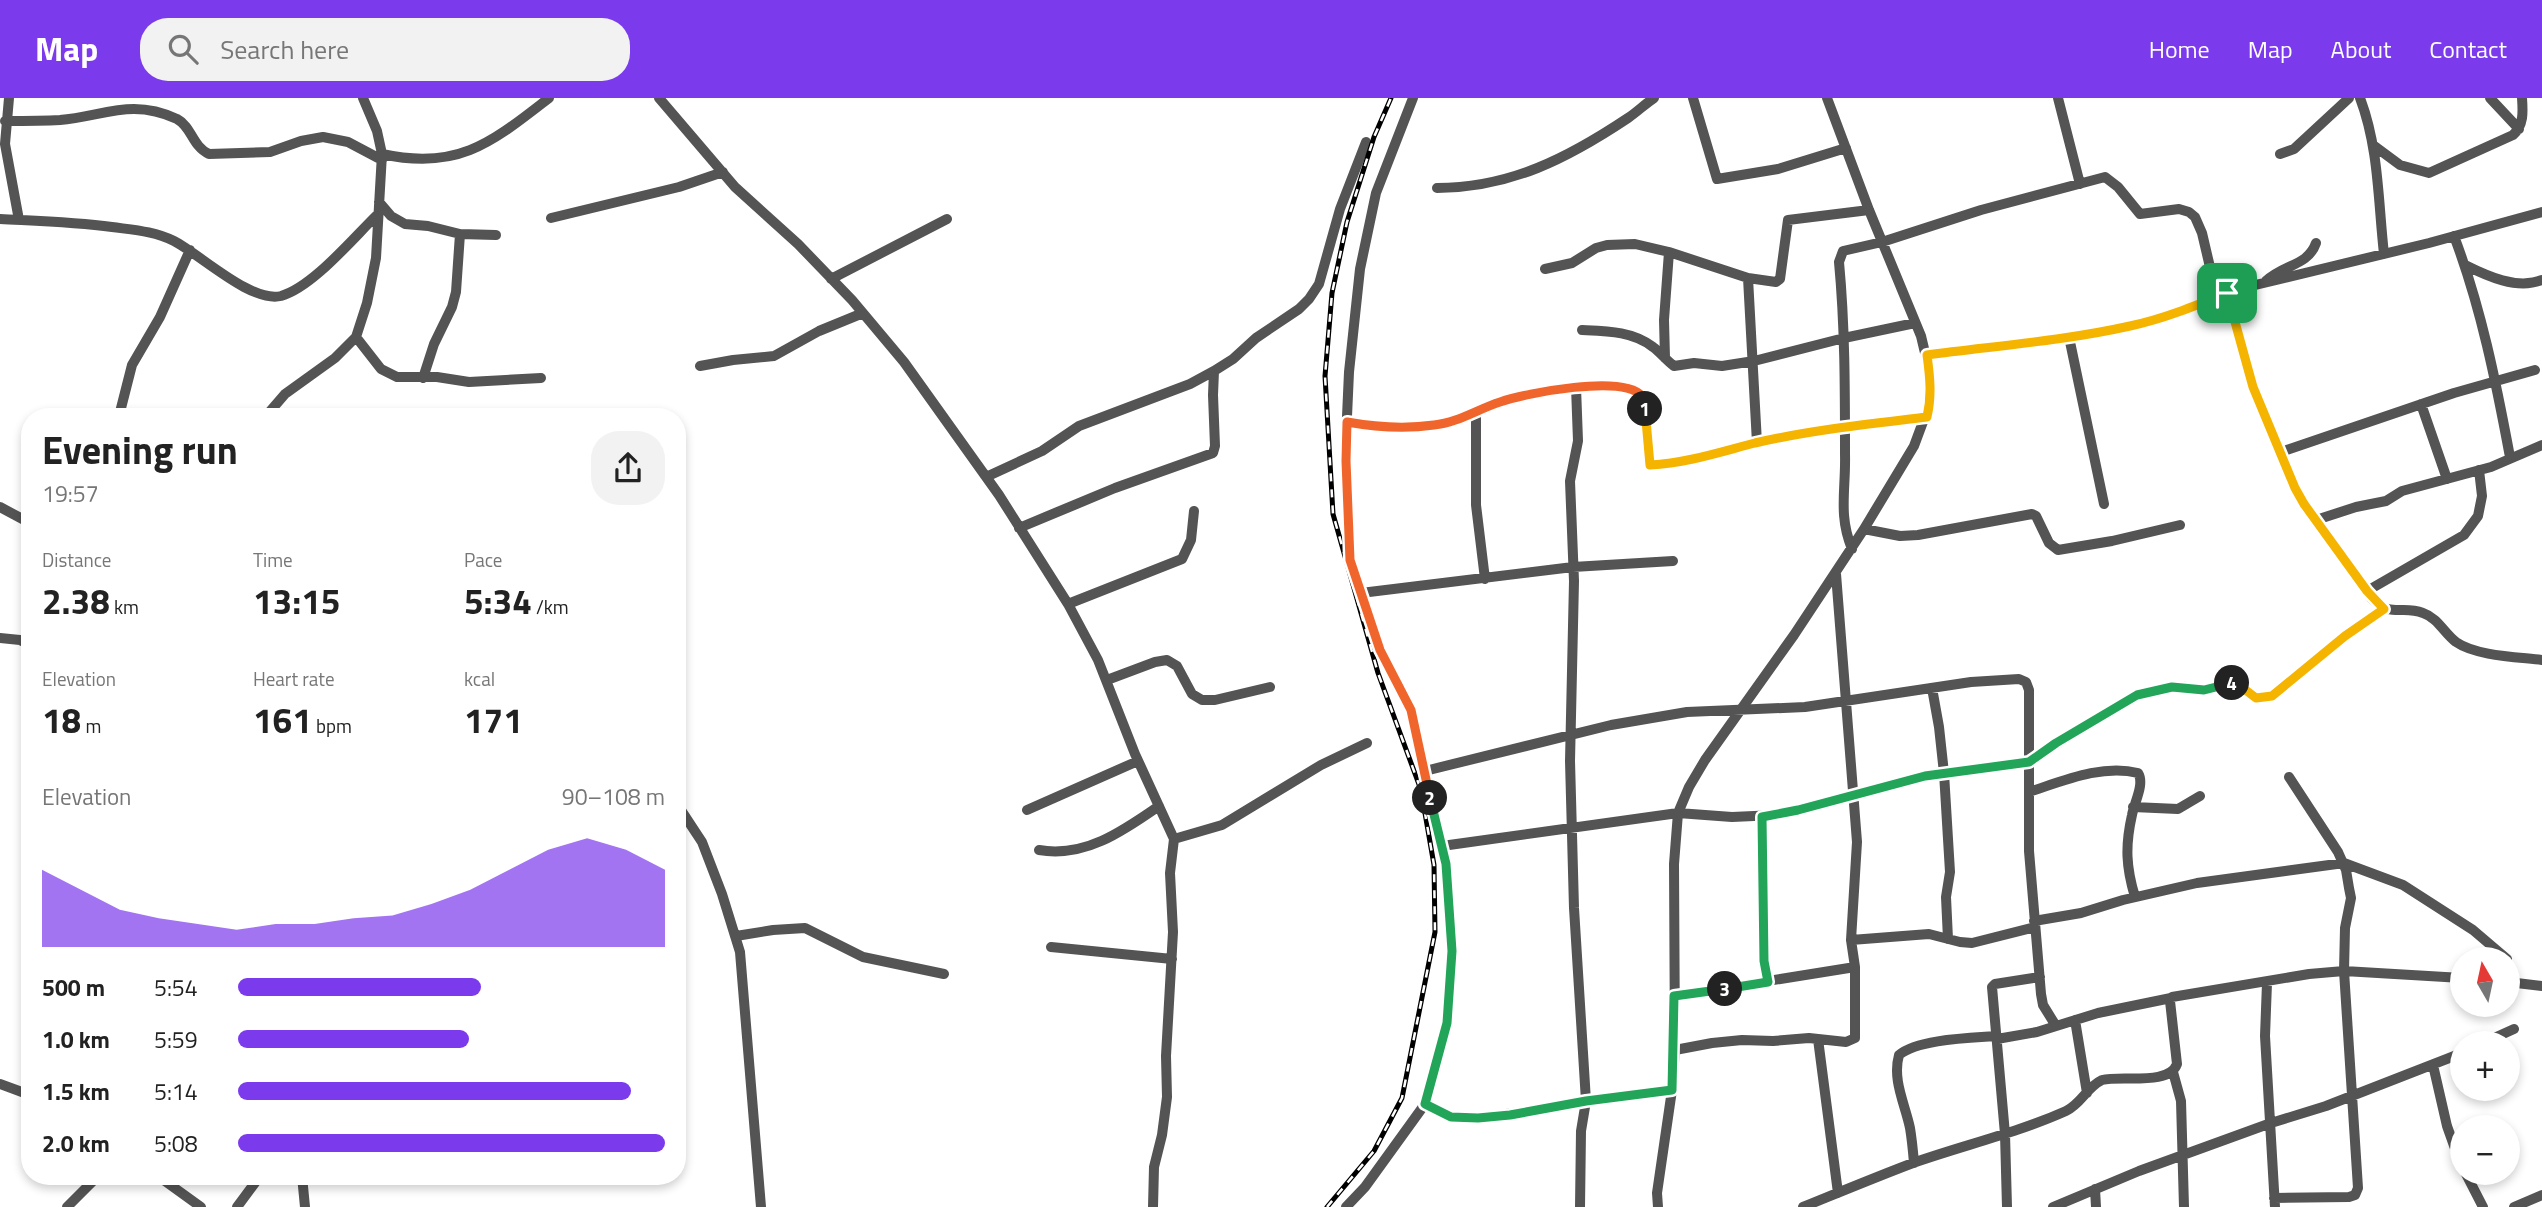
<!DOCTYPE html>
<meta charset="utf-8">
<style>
:root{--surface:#fff;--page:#f2f2f2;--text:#222;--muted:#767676;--accent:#7c3aed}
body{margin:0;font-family:"Titillium Web",sans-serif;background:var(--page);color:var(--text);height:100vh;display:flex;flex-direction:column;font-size:26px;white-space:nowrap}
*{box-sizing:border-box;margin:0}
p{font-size:23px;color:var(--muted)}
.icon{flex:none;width:38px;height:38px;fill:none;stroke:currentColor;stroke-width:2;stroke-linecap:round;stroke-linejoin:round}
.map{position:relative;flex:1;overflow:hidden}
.sheet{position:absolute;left:21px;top:310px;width:665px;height:777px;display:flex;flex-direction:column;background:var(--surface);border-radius:28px;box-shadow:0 4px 10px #0003}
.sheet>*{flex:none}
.needle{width:46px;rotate:351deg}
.buttons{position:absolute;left:2450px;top:849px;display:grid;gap:14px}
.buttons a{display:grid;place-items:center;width:70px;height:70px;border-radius:50%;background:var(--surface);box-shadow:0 4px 10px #0003;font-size:35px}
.pin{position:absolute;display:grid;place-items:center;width:60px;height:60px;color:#fff;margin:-30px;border-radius:14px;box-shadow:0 4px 10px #0006}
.km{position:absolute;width:35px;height:35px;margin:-18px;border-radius:50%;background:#222;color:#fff;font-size:19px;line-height:35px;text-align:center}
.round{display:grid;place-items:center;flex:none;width:74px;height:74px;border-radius:28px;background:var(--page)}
.summary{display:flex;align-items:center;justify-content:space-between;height:119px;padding:0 21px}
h1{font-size:38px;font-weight:700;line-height:52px}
.stats{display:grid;grid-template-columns:repeat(3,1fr);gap:10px;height:119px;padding:7px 21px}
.stats div{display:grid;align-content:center}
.stats b{font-size:35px;font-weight:700}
.stats small{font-size:19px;font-weight:400}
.stats p{font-size:19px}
.chart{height:196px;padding:14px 21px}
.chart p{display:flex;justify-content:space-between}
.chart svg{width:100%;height:126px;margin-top:7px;fill:var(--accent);opacity:.7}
ul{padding:0 21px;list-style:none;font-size:23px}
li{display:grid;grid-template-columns:112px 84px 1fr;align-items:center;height:52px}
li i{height:18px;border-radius:9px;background:var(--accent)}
header{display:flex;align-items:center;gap:42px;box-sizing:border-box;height:98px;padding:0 35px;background:var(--accent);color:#fff}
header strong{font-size:33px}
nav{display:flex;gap:38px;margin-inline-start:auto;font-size:24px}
.search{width:490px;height:63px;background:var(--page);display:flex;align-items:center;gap:18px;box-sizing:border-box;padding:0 24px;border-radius:28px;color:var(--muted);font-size:26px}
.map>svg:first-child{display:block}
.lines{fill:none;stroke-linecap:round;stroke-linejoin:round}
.minor{stroke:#545454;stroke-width:10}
.rail-casing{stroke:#000;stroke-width:5}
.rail{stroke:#fff;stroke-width:2.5;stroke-dasharray:8;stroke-linecap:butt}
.split-1-casing{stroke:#fff;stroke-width:14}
.split-2-casing{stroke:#fff;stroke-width:14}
.split-3-casing{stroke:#fff;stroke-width:14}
.split-4-casing{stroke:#fff;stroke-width:14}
.split-5-casing{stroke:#fff;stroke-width:14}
.split-1{stroke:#f5b400;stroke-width:9}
.split-2{stroke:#f0652b;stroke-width:9}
.split-3{stroke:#22a559;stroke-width:9}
.split-4{stroke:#22a559;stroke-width:9}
.split-5{stroke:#f5b400;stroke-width:9}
</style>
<header>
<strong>Map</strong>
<div class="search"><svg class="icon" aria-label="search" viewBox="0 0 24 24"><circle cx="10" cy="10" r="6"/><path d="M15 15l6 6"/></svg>Search here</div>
<nav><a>Home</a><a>Map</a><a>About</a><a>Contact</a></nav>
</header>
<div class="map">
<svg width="2542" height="1109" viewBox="0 0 2542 1109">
<rect width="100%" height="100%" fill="#fff"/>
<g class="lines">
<path class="minor" d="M9 0 5 46 19 122
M659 0 735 89 798 146 852 202 904 264 999 397 1068 506 1098 562 1135 656 1174 741 1170 775 1173 834 1166 958 1167 999 1162 1037 1154 1069 1153 1109
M1693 0 1717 81 1778 71 1846 50
M2058 0 2080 86
M2360 0C2379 50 2378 103 2384 156
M2490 0 2519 31
M5 23C23 23 42 23 60 22 104 18 132 0 177 21 192 29 192 48 209 56L270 54 301 43 323 39 348 44 382 62
M2373 47 2400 67 2429 75 2513 37C2524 27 2523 14 2522 0
M382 56C459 73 492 44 549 0
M2280 56 2294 51 2349 0
M1437 90C1510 90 1568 60 1628 20 1637 14 1645 6 1654 0
M379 104 391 118 405 126 428 128 460 136 496 137
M551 120 679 89 723 74
M0 121C38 123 74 124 112 129 134 132 154 133 174 143 201 157 251 205 281 198 313 189 354 139 378 116
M2454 138C2481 209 2496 284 2510 359
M2465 167C2487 178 2517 192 2542 182
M1545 171 1572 165 1596 150 1607 147 1635 146 1669 154 1748 180 1776 184 1780 181 1788 122 1869 112
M1748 180 1757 345
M831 181 947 121
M2266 183C2284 166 2308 168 2316 145
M2227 195 2253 289 2295 390 2303 406 2372 501C2391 520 2402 507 2423 515 2438 520 2444 535 2456 544 2476 558 2518 559 2542 562
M1582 232C1606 233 1633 233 1653 249 1661 255 1666 262 1674 268L1694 265 1722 268 1754 263 1844 240 1915 225
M356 239 381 271 397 279H437L469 284 541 280
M2069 239 2104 406
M1927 257 2069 239 2131 228 2177 214 2247 189 2429 145 2542 114
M1665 260 1664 222 1669 154
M700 268 733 262 774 258 819 233 863 215
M423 280 434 246 452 209 456 194 460 136
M1576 289 1578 343 1570 383 1574 483 1570 663 1574 810 1586 1003 1581 1033 1580 1109
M2421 306 2447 381
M1476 313V407L1485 481
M119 318 132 267 160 219 190 152
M266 318 285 296 335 260 356 239 367 205 376 160 382 56 377 33 363 0
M1347 324C1375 328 1405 331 1434 327 1457 325 1478 311 1500 304 1527 295 1623 276 1642 298L1650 367C1687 365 1720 354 1755 345 1811 332 1870 326 1927 319
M2281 354 2454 295 2535 272
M986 379 1042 353 1079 328 1190 286 1214 273 1233 261 1256 240 1299 211 1309 201 1319 186 1340 111 1366 44
M0 409 30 425
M2316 422 2356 409 2386 403 2402 393 2491 369 2542 347
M1019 430 1115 390 1213 355 1215 348 1213 297 1214 273
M1864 431 1900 438 1918 437 2032 416 2036 418 2049 445 2058 452 2112 443 2180 427
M1852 451C1838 417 1846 392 1845 356 1845 292 1845 228 1839 164L1843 153 1882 144 1981 112 2105 79 2118 89 2140 116 2179 111 2189 114 2195 119 2202 135 2217 199
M2367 493 2464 437 2478 418 2482 398 2479 372
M1361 495 1573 469 1673 463
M1068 506 1182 461 1191 442 1194 413
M0 540 20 542 30 547
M1107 582 1155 564 1167 562 1177 568 1192 596 1202 602H1215L1270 589
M1932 590 1939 629 1944 675 1950 774 1946 799 1948 841
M1425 673 1611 627 1687 614 1805 609 1971 584 2019 581 2026 584 2029 592V753L2041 896 2043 907 2056 928
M2029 694C2063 683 2102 666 2138 675 2145 686 2134 705 2132 717 2125 748 2126 769 2135 799
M677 706 702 744 722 796 740 854 761 1109
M2133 709 2178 711 2200 698
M1027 712 1138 663
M1762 718 1764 863 1768 884
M1174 741 1222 727 1321 667 1367 645
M1442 748 1678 715 1732 719 1776 717 1925 678 2029 664 2117 608 2144 595 2180 588 2204 592 2230 584 2239 587 2256 600 2272 598 2345 538 2384 511
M1039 752C1085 760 1123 733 1159 708
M2034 823 2081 815 2123 802 2197 785 2344 765 2403 787 2473 832 2507 861
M736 838 773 832 805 830 863 859 944 876
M1851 842 1929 836 1960 844 1972 845 2035 829
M1051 849 1172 861
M2508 884 2542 888
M2267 885 2265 938 2275 1109
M1674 898 1855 869
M2075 922 2087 995
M1818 941 1838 1095
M1997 941 2037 934 2098 915 2171 900
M2483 945 2514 931
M1675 952 1712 945 1742 942 1773 943 1809 940 1846 944 1855 940V869L1851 842 1857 744 1836 476
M2433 967 2447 1028 2462 1070
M2173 974 2181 1003 2184 1109
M0 986 30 997
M1425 1006 1451 1019 1478 1020 1672 992
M1914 1065C1913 1053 1912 1042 1910 1030 1905 1006 1892 982 1899 957 1918 941 1971 940 1997 938
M2465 1074 2483 1109
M158 1078 201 1109
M302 1078 305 1109
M2095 1091 2096 1109
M2274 1100 2349 1099 2355 1097 2358 1090 2344 873 2345 830 2351 800 2349 790 2346 772 2338 754 2289 679
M67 1109 98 1078
M237 1109 260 1078
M1346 1109 1365 1089 1425 1006 1447 925 1450 885V807L1446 766 1411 612 1380 552 1350 462 1347 396 1345 363 1349 274 1360 171 1376 95 1413 0
M1658 1109 1657 1095 1672 992 1675 952 1674 766 1678 715 1689 689 1705 662 1794 537 1864 431 1914 348 1930 305 1931 280 1921 238 1869 112 1827 0
M1803 1109C1840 1094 1876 1079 1913 1065 1964 1047 2017 1035 2066 1013 2081 1006 2087 989 2102 982 2122 977 2169 988 2177 966L2170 903 2172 899 2309 876 2344 873 2462 880
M2007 1109 2005 1036 1992 889 1995 886 2040 879
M2053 1109 2139 1073 2271 1025 2326 1008 2462 955
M2514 1109 2542 1097"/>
<g class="rail-casing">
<path id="rail" d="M1327 1109 1374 1053 1402 1000 1435 834 1434 767 1421 692 1378 575 1333 416 1325 278 1332 195 1347 124 1374 39 1391 0"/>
</g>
<use href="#rail" class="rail"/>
</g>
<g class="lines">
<g class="split-1-casing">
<path id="split-1" d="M1645 311 1650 367C1687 365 1720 354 1755 345 1811 332 1870 326 1927 319 1932 298 1930 279 1927 257 1994 248 2063 243 2130 228 2163 221 2195 208 2227 195"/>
</g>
<g class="split-2-casing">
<path id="split-2" d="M1430 700 1411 612 1380 552 1350 462 1346 363 1347 324C1375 329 1405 331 1434 327 1457 325 1478 311 1500 304 1527 295 1623 276 1642 298L1645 311"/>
</g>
<g class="split-3-casing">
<path id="split-3" d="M1430 700 1446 766 1452 853 1447 925 1425 1006 1451 1019 1478 1020 1510 1017 1586 1003 1672 992 1674 898 1725 891"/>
</g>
<g class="split-4-casing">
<path id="split-4" d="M1725 891 1768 884 1764 863 1762 719 1798 712 1925 678 2029 664 2056 645 2137 597 2172 589 2204 592 2232 585"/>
</g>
<g class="split-5-casing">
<path id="split-5" d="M2227 195 2253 289 2295 390 2304 406 2367 493 2384 511 2345 538 2272 598 2256 600 2239 587 2232 585"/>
</g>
<use href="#split-1" class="split-1"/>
<use href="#split-2" class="split-2"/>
<use href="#split-3" class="split-3"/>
<use href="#split-4" class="split-4"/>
<use href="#split-5" class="split-5"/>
</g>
</svg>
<div class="buttons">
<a><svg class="needle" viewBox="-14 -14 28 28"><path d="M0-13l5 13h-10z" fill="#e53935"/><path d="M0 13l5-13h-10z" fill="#767676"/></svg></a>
<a>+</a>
<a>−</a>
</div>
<div class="pin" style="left:2227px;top:195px;background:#1e9e55"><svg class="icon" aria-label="arrive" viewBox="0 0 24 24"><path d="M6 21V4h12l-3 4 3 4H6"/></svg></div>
<b class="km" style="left:1645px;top:311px">1</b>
<b class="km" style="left:1430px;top:700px">2</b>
<b class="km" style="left:1725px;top:891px">3</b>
<b class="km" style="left:2232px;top:585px">4</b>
<section class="sheet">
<div class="summary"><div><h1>Evening run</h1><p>19:57</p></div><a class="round"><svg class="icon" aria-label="share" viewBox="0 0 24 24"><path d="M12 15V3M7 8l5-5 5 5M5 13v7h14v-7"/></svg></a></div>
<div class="stats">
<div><p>Distance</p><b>2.38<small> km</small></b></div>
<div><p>Time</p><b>13:15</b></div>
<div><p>Pace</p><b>5:34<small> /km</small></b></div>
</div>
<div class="stats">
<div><p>Elevation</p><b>18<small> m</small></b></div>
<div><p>Heart rate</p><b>161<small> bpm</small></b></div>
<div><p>kcal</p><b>171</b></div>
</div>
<div class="chart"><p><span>Elevation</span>90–108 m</p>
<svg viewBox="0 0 160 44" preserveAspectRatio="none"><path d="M0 44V17L10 24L20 31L30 34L40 36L50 38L60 36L70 36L80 34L90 33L100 29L110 24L120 17L130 10L140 6L150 10L160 17V44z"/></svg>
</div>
<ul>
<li><b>500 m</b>5:54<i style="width:57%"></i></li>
<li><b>1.0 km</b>5:59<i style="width:54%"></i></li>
<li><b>1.5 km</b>5:14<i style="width:92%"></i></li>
<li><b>2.0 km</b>5:08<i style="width:100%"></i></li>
</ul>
</section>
</div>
